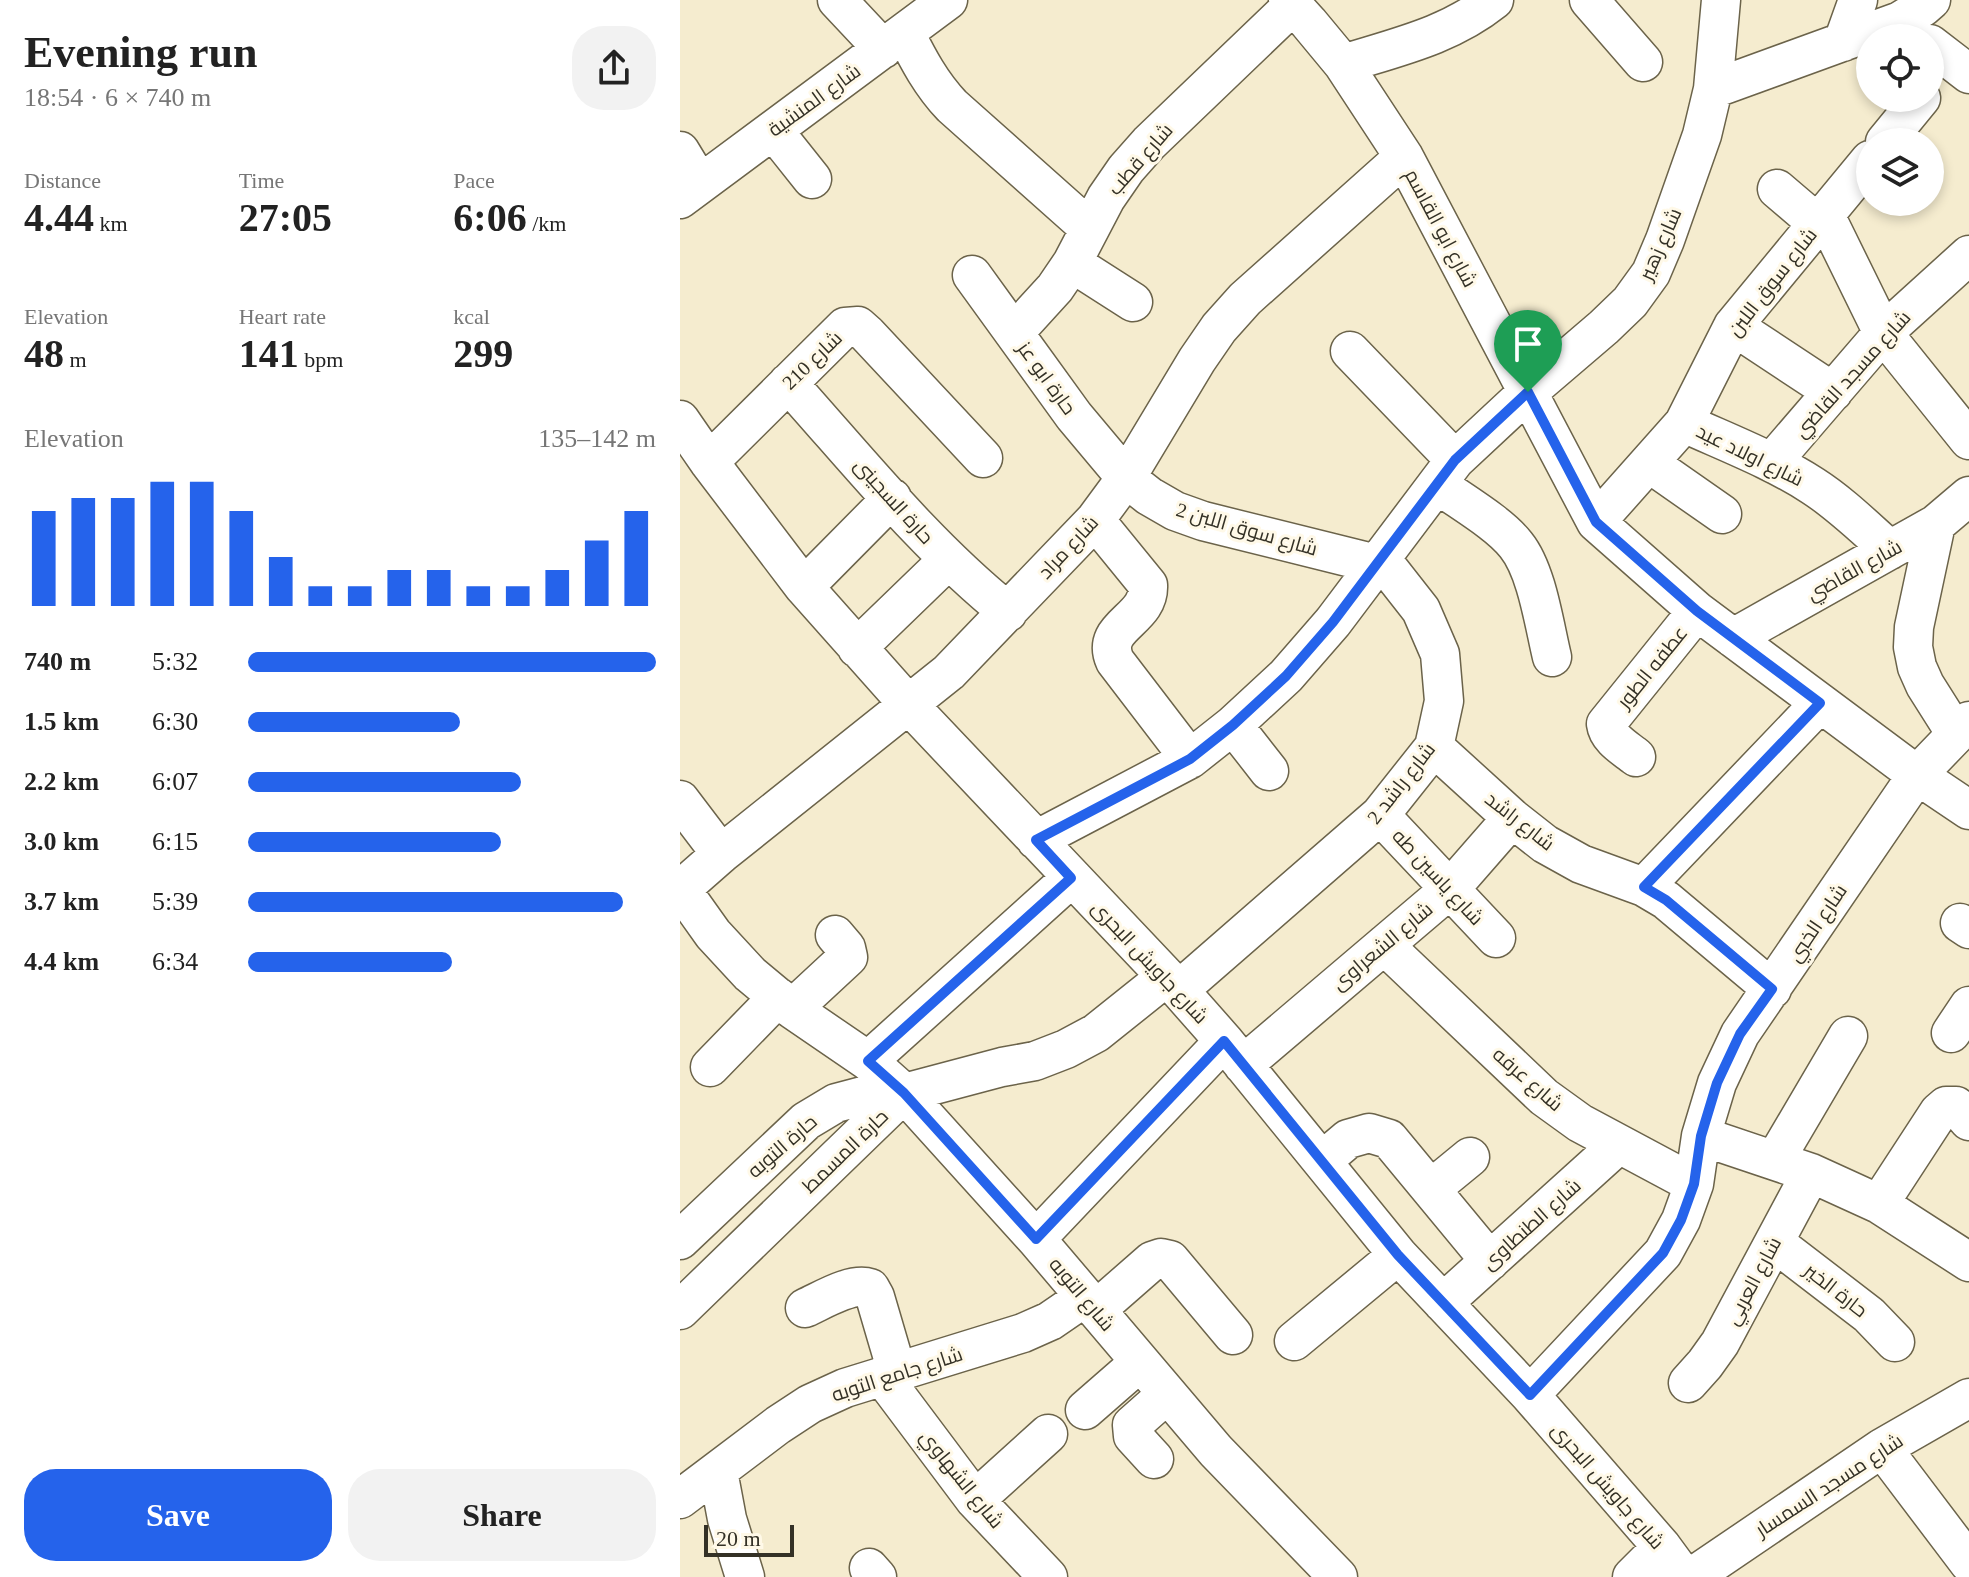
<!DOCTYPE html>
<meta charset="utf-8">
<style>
:root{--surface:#fff;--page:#f2f2f2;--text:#222;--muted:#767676;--accent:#2563eb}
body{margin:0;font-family:"Times New Roman",Cairo,serif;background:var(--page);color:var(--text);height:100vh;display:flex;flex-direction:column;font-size:30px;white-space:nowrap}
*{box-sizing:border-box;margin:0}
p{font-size:26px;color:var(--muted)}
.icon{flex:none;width:44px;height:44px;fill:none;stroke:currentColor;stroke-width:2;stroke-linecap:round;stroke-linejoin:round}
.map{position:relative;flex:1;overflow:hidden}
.drawer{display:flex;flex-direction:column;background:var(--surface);width:680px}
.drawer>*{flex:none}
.buttons{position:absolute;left:1176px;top:24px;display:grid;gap:16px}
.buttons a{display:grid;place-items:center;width:88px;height:88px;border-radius:50%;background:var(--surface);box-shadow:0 4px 12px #0003;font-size:40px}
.scale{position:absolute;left:24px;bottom:20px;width:90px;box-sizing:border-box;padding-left:8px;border:4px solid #343126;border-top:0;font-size:22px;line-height:28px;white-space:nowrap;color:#343126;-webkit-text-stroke:6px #fff9e8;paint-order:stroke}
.pin{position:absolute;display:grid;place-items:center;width:68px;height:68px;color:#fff;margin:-82px -34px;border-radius:50% 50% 50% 0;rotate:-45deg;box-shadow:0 0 8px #0007}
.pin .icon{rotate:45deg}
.round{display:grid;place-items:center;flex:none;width:84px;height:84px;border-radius:32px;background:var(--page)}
.headline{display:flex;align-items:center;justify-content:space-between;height:136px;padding:0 24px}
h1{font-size:44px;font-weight:600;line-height:60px}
.stats{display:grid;grid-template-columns:repeat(3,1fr);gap:12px;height:136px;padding:8px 24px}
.stats div{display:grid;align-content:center}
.stats b{font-size:40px;font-weight:600}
.stats small{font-size:22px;font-weight:400}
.stats p{font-size:22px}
.chart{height:224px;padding:16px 24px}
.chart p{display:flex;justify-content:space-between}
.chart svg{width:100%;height:144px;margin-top:8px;stroke:var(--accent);stroke-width:6}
.primary-button{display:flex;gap:16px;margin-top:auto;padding:16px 24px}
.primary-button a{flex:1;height:92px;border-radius:32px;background:var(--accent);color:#fff;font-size:32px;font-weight:600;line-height:92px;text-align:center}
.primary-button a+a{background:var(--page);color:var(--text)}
ul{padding:0 24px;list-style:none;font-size:26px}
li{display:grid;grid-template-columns:128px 96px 1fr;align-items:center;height:60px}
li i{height:20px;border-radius:10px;background:var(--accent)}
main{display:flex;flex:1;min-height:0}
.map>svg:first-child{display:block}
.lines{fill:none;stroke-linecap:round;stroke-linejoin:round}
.minor-casing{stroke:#6b634a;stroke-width:41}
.minor{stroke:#fff;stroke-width:38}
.route-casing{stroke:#fff;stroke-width:16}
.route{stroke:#2563eb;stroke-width:10}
.labels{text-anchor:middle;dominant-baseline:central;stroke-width:6;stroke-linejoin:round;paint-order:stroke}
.street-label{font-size:20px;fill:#343126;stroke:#fff9e8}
</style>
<main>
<section class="drawer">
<div class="headline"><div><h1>Evening run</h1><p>18:54 · 6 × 740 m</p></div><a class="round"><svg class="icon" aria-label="share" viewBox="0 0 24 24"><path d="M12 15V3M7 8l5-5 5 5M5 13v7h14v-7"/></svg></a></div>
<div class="stats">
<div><p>Distance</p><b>4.44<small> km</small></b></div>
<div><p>Time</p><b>27:05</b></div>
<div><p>Pace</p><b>6:06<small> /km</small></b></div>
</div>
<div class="stats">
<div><p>Elevation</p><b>48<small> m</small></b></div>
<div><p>Heart rate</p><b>141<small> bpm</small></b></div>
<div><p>kcal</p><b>299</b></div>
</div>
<div class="chart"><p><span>Elevation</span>135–142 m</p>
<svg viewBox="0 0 160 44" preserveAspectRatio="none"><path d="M5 44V15M15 44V11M25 44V11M35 44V6M45 44V6M55 44V15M65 44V29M75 44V38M85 44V38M95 44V33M105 44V33M115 44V38M125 44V38M135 44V33M145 44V24M155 44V15"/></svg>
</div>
<ul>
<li><b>740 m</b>5:32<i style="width:100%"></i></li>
<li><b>1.5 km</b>6:30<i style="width:52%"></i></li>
<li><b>2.2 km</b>6:07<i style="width:67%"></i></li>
<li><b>3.0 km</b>6:15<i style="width:62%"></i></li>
<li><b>3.7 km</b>5:39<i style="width:92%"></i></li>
<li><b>4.4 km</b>6:34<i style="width:50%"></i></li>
</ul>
<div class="primary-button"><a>Save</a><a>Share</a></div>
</section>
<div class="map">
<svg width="1289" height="1577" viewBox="0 0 1289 1577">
<rect width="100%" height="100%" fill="#f5eccf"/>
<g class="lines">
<g class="minor-casing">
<path id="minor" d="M157 0 203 49
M608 0 629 23 663 64 724 157 916 522 1017 611 1237 775 1289 810
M909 0 963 62
M225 33C238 59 251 84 272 106L409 228
M1163 42 1178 0
M1250 44 1289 74
M663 64C717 47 769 36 814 0
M1033 89 1220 21 1243 7 1251 0
M93 130 132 179
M1205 142 1241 98
M0 151 20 184
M1097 189 1138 224
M0 199 268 0
M1145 215 1203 333 1289 440
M392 263 453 302
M292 275 394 416 446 478 469 496 495 511 523 521 696 564
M1053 326 1153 392
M334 333 375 288 392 263 426 198 446 169 469 143 613 5
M670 351 775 460
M108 383C179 462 245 545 328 612
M0 420 29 462 124 587 228 704 499 990 544 1041 718 1255 850 1395 982 1547 1004 1577
M1004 423C1048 443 1093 460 1133 486 1161 504 1185 528 1210 550
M29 462 165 327 178 326 187 334 303 458
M1092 462 1203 333 1289 255
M969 463 1042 514
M757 484C780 501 819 523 836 545 857 571 864 624 872 657
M415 520 468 585C470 621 419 625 435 661L510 759
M916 522 1004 423 1053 326 1190 160
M1256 524 1234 627 1233 647 1237 667 1245 685 1276 734
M124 587 212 498
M1053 638 1256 524 1289 496
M177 648 268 560
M553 725 589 771
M754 747 832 818 865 844 901 864 964 887 986 900 1092 989
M956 757C945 748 928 739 926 724L1017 611
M0 800 41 854
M700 815 816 938
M356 840 510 759 553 725 606 676 653 622 775 460 848 392 924 327 950 302 971 273 985 240 1022 135 1033 89 1041 0
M964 887 1140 703
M1 889 33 934 70 974 112 1009 188 1061 224 1093 356 1239 536 1451 658 1577
M0 890 41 854 269 672 415 520 446 478 517 360 539 328 565 299 724 157
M1280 923 1289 929
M704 945 864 1097 900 1123 1014 1184
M499 990 700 815 754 747 764 701 760 654 741 610 701 559
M112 1009 168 957 166 948 155 935
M1271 1033 1289 1006
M188 1061 391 878
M563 1065 770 889 832 818
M30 1067 98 997
M1021 1136 1131 1173 1199 1204 1289 1262
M1095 1160 1168 1036
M642 1161 668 1139 689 1133 709 1139 810 1261
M751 1189 790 1157
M1199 1204 1259 1112 1266 1106H1276L1289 1121
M356 1239 544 1041
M0 1240 126 1121 156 1103 190 1094 224 1093
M1094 1242 1189 1315 1215 1342
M763 1303 939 1144
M125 1308C143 1300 171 1282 190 1288L195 1297 217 1372
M0 1310 224 1093 322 1067 355 1061 386 1049 416 1033 486 977
M416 1310 472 1261 481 1258 490 1260 553 1335
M614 1341 718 1255
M202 1376 295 1500 368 1577
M1008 1383 1025 1364 1040 1343 1131 1173
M850 1395 983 1253 1001 1220 1014 1184 1021 1136 1037 1083 1060 1034 1237 775 1289 721
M405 1410 460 1362
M1202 1448 1289 1563
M474 1459 453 1436 452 1425 487 1394
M38 1471 47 1519 65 1577
M0 1499 98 1425 130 1404 165 1388 343 1333 370 1321 405 1297
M295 1500 368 1434
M189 1568 197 1577
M952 1577 982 1547
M1012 1577 1202 1448 1289 1398"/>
</g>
<use href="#minor" class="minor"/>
</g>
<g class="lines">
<g class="route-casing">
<path id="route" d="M848 392 916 522 1017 611 1140 703 964 887 986 900 1092 989 1060 1034 1037 1083 1021 1136 1014 1184 1001 1220 983 1253 850 1395 718 1255 544 1041 356 1239 224 1093 188 1061 391 878 356 840 510 759 553 725 606 676 653 622 775 460Z"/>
</g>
<use href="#route" class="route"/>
</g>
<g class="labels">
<g class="street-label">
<text transform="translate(134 100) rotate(-36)">شارع المنشية</text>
<text transform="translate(460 159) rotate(-49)">شارع قطب</text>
<text transform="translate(761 228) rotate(62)">شارع ابو القاسم</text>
<text transform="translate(980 244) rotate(-66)">شارع زهير</text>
<text transform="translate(1092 282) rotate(-52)">شارع سوق اللبن</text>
<text transform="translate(132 360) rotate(-44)">شارع 210</text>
<text transform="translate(1172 374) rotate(-48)">شارع مسجد القاضي</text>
<text transform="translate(367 378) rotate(54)">حارة ابو عز</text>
<text transform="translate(1070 455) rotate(26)">شارع اولاد عيد</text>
<text transform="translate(214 501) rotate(48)">حارة السجينى</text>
<text transform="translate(567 529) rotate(16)">شارع سوق اللبن 2</text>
<text transform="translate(388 547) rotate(-47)">شارع مراد</text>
<text transform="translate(1174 570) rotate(-29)">شارع القاضي</text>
<text transform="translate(972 667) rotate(-51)">عطفه الطور</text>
<text transform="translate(721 783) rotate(-52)">شارع راشد 2</text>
<text transform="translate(840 821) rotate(38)">شارع راشد</text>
<text transform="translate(758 877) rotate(47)">شارع ياسين طه</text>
<text transform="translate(1137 923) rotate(-56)">شارع الخبي</text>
<text transform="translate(702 946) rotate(-40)">شارع الشعراوى</text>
<text transform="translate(470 962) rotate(47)">شارع جاويش البحرى</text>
<text transform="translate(848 1079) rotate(41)">شارع عرفه</text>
<text transform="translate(102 1146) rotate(-41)">حارة التوبه</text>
<text transform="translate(165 1151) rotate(-44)">حارة المسمط</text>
<text transform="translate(851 1224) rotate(-42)">شارع الطنطاوى</text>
<text transform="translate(1073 1281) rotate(-62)">شارع العربي</text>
<text transform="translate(1156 1290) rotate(38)">حارة الخير</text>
<text transform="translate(402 1294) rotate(50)">شارع التوبه</text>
<text transform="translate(217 1374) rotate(-18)">شارع جامع التوبه</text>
<text transform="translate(282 1479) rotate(51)">شارع الشهاوي</text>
<text transform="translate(1149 1485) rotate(-33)">شارع مسجد السمسار</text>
<text transform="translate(928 1486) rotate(49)">شارع جاويش البحرى</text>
</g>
</g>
</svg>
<div class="buttons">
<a><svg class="icon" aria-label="locate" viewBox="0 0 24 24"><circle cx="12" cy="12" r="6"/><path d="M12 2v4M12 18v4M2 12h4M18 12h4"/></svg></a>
<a><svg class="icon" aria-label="layers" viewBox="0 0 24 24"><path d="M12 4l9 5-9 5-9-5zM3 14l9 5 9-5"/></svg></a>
</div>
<div class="scale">20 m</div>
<div class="pin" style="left:848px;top:392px;background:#1e9e55"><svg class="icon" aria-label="arrive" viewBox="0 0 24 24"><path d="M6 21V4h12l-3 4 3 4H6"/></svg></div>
</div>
</main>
